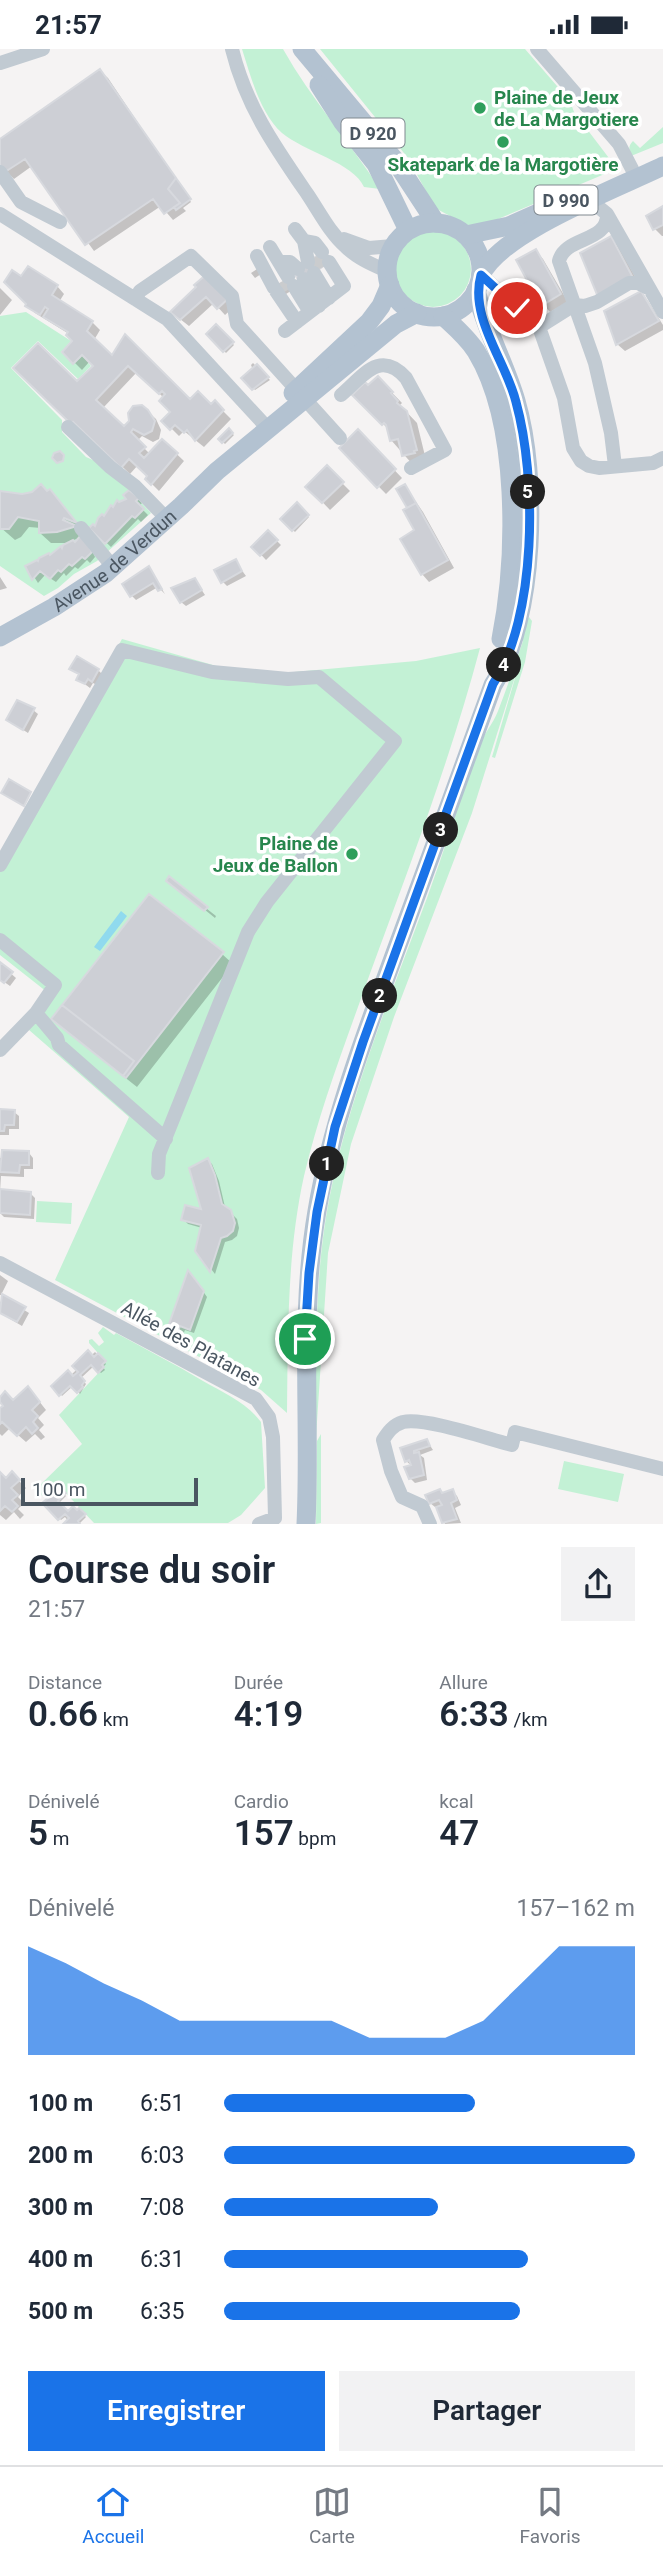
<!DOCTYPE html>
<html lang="fr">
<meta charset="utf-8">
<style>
:root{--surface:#fff;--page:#f2f2f3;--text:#1f2937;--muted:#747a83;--line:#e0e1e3;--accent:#1a73e8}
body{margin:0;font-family:Roboto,sans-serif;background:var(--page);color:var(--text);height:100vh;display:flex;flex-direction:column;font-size:26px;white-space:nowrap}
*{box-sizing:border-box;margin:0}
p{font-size:23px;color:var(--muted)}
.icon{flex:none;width:38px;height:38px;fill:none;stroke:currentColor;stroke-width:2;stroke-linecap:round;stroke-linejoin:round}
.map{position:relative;height:1475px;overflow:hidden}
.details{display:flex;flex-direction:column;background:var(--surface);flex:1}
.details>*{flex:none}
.scale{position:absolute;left:21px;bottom:18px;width:177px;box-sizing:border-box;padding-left:7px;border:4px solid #4a5661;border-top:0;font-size:19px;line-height:24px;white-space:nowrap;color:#4a5661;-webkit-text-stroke:5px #fff;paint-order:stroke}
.pin{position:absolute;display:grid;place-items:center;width:60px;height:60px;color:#fff;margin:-30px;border:4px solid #fff;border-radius:50%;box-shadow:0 2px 7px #0007}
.km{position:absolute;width:35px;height:35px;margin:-18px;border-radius:50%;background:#222;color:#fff;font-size:19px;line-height:35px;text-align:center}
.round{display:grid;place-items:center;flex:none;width:74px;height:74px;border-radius:0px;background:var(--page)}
.summary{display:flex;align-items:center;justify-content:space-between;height:119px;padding:0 28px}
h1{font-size:38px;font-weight:600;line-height:52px}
.stats{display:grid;grid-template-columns:repeat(3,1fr);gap:10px;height:119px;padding:7px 28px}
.stats div{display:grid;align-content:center}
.stats b{font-size:35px;font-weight:600}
.stats small{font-size:19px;font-weight:400}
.stats p{font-size:19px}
.chart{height:196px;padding:14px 28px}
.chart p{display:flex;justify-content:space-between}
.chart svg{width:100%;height:126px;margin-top:7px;fill:var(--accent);opacity:.7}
.button{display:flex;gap:14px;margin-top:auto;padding:14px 28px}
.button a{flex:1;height:80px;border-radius:0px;background:var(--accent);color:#fff;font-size:28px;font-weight:600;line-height:80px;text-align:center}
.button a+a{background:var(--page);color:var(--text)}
ul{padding:0 28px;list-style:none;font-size:23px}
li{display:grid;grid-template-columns:112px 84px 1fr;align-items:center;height:52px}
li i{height:18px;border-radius:9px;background:var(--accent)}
.status{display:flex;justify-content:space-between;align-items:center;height:49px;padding:0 35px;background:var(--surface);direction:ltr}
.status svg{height:19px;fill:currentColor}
.dock{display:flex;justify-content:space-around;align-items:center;height:98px;border-top:2px solid var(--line);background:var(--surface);font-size:19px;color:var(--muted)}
.dock a{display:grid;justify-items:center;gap:4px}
.dock .active{color:var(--accent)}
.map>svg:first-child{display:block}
.green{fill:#c3f1d5}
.water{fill:#90daee}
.shadow{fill:#0003;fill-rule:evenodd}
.building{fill:#cdcfd5;stroke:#d7d9de;stroke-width:2}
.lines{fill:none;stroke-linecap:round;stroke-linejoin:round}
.minor-tunnel{stroke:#caccce;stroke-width:14;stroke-dasharray:14 7;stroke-linecap:butt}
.minor{stroke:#c1cad2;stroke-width:14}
.major{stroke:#b3c2d1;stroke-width:19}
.route-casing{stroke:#fff;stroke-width:14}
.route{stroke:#1a73e8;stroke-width:9}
.leisure-dot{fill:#2e9e5b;stroke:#fff;stroke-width:2.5}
.labels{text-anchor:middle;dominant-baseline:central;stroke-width:7;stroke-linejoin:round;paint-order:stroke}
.shield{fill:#fff;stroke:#808990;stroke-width:2}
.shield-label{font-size:18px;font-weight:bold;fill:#4a5661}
.leisure-label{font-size:19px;font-weight:bold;fill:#27864d;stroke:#fff;text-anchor:start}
.street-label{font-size:19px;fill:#4a5661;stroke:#fff}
</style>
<div class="status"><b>21:57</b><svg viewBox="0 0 49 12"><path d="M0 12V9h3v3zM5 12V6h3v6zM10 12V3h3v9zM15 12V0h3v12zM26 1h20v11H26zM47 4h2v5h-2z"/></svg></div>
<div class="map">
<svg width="663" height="1475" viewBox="0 0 663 1475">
<rect width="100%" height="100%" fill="#f5f3f3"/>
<path class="green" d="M242 0H283C311 50 349 92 380 140L364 138C354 114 303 102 282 84 260 64 251 28 242 0Z
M320 0H525L570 52 574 63 615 117 607 124 486 175 467 176 435 159 408 109Z
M663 78V94L631 107C629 100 628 97 633 92L640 99Z
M395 220a38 38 0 1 1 76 0a38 38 0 1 1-76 0Z
M26 263 71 292 61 303 73 315 82 307 91 317 78 330 38 292 11 319 62 371V383L86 408 100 414 120 431 151 464 97 512 74 525 58 539 44 547 0 517V267Z
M529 568 532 572 525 613 495 709 492 708 520 612 472 764 394 968 351 1095 328 1204 316 1388C316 1309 314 1229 329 1151 349 1047 390 948 427 849 445 800 460 749 478 699 483 686 493 675 498 662 507 639 515 615 523 592L522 581Z
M122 590 227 620 283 624 416 612 480 599C450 712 408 821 368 930 345 995 320 1059 304 1127 287 1204 288 1284 287 1364L261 1341 55 1231 129 1068 21 974 47 943 0 906V810Z
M37 1152 72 1154 71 1175 36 1173Z
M103 1278 114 1286 116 1284C145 1300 175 1315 203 1332 224 1344 247 1354 261 1373L265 1439 241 1466 228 1474H94L60 1438 57 1440 53 1436 42 1447 38 1438 82 1395 59 1366 104 1318 102 1316 105 1312 89 1294V1291L92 1290 99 1297 104 1293 98 1284Z
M321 1385V1474L316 1475 317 1392Z
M564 1412 624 1425 618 1453 558 1440Z"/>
<path class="water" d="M121 862 127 867 100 902 94 898Z"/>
<path class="shadow" d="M100 22 108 29 191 153 183 159 186 162 173 171 161 157 94 202 32 117 14 130 6 122 0 113V92Z
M663 159V187H662L655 180Z
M611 189 618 196 639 235 607 254Z
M536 202 543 210 568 253 550 263 543 255Z
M257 220 261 225 255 229 251 224Z
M292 227 299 237 286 245 274 242Z
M22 230 57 237 64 245 59 253 92 273 100 281 94 291 113 309 125 287 190 352 211 358 215 354 231 370 204 398 184 382 179 387 164 372 173 363 164 349 137 323 103 359 124 380 147 362 156 370 161 381 159 390 153 393 142 387 137 392 150 405 163 392 184 412 159 442 147 430 150 427 138 416 130 425 82 379 79 381 16 319 77 335 95 317 90 312 82 321 64 303 75 293 69 285 35 264 27 257Z
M0 239 12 251 0 266Z
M199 239 236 256 225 266 214 254 189 277 180 270Z
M641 244 648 252 663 276V281L625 302 617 295Z
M216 277 234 296 226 304 208 285Z
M253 314 270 331 255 341 244 329 253 321 251 316Z
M378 329 402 354 400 356 417 374 426 411 414 417 391 391 389 381 355 346 368 338Z
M229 382 234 386 225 395 220 390Z
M358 383 402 429 386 445 341 399Z
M327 419 350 442 330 461 308 438Z
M405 437 423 463 454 519 429 533 422 525 417 482Z
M50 442 83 482 95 508 90 514 87 511 78 520 75 518 66 527 64 524 56 533 45 526 38 534 28 518 63 502 70 494H51L40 484 41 479 29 478 21 488 15 491 0 478V444L17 448ZM82 488 75 495 71 492Z
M138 450 142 454 139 457 148 466 141 473 138 470 111 498 91 479 96 480 104 470Z
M297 456 309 468 295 483 282 470Z
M268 483 281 496 266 511 254 498Z
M235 512 246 527 227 537 223 533Z
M149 520 165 545 158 538 136 551 132 547Z
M0 528 7 539 0 541Z
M195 531 205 546 186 557 181 553Z
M72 620 98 621 103 626 97 636 93 634 90 639 78 630 80 627Z
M33 661 38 665 28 684 8 671Z
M169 830 216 867 215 869 168 831Z
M222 905 233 915 137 1038 60 977Z
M0 915 16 929 10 937 0 930Z
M0 1062 14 1063 19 1067V1080H9V1086H0Z
M29 1104 33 1109V1120H24V1128L1 1127 0 1143 30 1144 35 1149 34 1170 4 1168 0 1164V1169V1109Z
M207 1111 212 1115 219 1132 225 1158 237 1170 239 1179 237 1187 232 1191 225 1193 215 1225 197 1202 202 1179 188 1175 183 1170 203 1162Z
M0 1226 8 1232 1 1246H0Z
M193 1228 207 1248 194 1284 185 1281 183 1286 170 1278Z
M3 1248 29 1264 22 1277 0 1264V1254Z
M95 1303 106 1315 103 1318 105 1321 101 1324 94 1317 81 1329 86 1335 80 1345 73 1337 62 1347 54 1337 71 1326Z
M35 1347 46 1361 38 1369 44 1376 39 1381 45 1388 41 1391 35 1385 26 1393 10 1379 2 1387 0 1385V1362L6 1357 0 1350 14 1353Z
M427 1392 433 1401 420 1406 424 1409 427 1431 415 1434 410 1429 412 1417 406 1412 402 1401Z
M12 1425 26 1439 18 1448 24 1454 18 1460 24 1466 20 1470 14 1463 6 1471 0 1466V1426L6 1431Z
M54 1438 57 1442 60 1440 66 1447 59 1454 68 1464 79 1461 86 1468 79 1475 68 1472 65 1468 61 1471 45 1454 48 1451 44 1447Z
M440 1442 444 1445 452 1442 457 1447 461 1456 455 1459 461 1474 445 1475 438 1458H435L430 1454Z"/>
<path class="building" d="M100 20 176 129 168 140 180 154 164 165 153 150 85 196 25 110 5 123 0 116V90Z
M176 129 191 150 176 161 174 158 180 154 168 140Z
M663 157V176L653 181 646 167Z
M611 187 632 227 598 248 580 204Z
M536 200 561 245 541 257 516 211Z
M324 202 331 212 300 233 293 223Z
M28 217 58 236 52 246 93 272 87 282 112 306 125 285 190 350 198 342 211 355 215 351 224 361 195 392 187 381 184 384 175 376 170 381 161 372 170 363 159 352 165 345 162 342 159 345 128 317 96 351 124 377 129 372 128 364 133 357 142 356 148 361 155 372 152 382 144 386 133 380 131 383 146 398 139 404 144 409 162 390 178 404 151 436 145 430 147 427 129 410 121 419 73 373 71 375 13 319 38 294 77 332 93 317 82 306 73 315 62 303 72 292 66 286 68 283 43 268 48 260 45 258 40 266 25 257 26 255 4 233 12 221 21 227Z
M208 224 230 248 217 260 206 248 180 271 170 263 196 238 194 236Z
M641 242 659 272 616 296 604 262Z
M216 275 234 293 223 303 206 285Z
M257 315 269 328 252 341 241 329Z
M378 327 393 343 391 344 398 352 397 354 407 362 417 401 414 402 415 404 402 407 398 390 390 392 386 376 384 374 382 376 352 346 365 333 368 336Z
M229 379 233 384 222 394 218 390Z
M358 380 396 420 377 439 339 399Z
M60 402 64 406 63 412 57 414 52 409 54 404Z
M327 416 344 433 322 454 305 438Z
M41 435 47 442 50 440 77 474 64 469 63 471 77 477 57 483 39 484V472L18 468 9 480H0V442L22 445 32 443Z
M405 435 416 454 407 459 396 440Z
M129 441 139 449 136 452 144 460 135 469 132 467 105 495 89 479 93 475 95 477 98 469 102 465 104 467 111 456 113 458 117 451 119 453 126 450 123 446Z
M297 453 309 466 292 482 280 470Z
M416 454 448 511 421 526 400 490 414 481 403 461Z
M268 481 278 491 260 507 251 498Z
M82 485 92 503 85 510 82 508 72 517 69 515 61 523 58 521 50 530 40 522 32 531 25 517 37 511 38 512 39 509 49 504 50 506 61 497 62 499 63 496 73 491 75 493Z
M236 510 242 522 221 534 214 521Z
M149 517 162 540 158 542 153 534 130 548 122 535Z
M195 529 202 541 180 554 171 539Z
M77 607 99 620 92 633 88 630 85 635 76 631 79 625 69 620Z
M17 651 35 659 23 681 6 671Z
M9 730 31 743 24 757 1 744Z
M169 827 208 858 204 862 166 832Z
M149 845 224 903 126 1029 123 1027 134 1012 62 956Z
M0 913 13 923 4 934 0 931Z
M62 956 134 1012 123 1027 51 970Z
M0 1060 15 1061 14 1076H5L4 1082H0Z
M2 1101 29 1102V1116H20L19 1124 0 1123Z
M208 1109 215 1126 222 1155 231 1161 235 1174 233 1182 227 1187 221 1189 210 1223 195 1202 201 1176 181 1171 185 1156 201 1160 189 1119Z
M0 1140 31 1143 30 1166 0 1164Z
M188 1221 204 1242 190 1281 180 1277 178 1282 168 1278Z
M2 1245 26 1258 17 1273 0 1264Z
M88 1301 94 1308 98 1304 106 1312 102 1316 104 1318 98 1324 91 1316 80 1326 85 1332 82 1336 83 1338 77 1344 70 1337 59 1347 51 1337 68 1321 73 1327 78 1323 72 1317Z
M28 1337 40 1353 32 1361 38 1367 33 1373 38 1379 32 1385 26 1378 17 1387 2 1373 0 1375V1359L3 1357 0 1353V1348L5 1342 13 1351Z
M427 1390 430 1397 414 1402V1404L419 1403 424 1426 409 1430 404 1418 411 1416 409 1411 405 1413 400 1399Z
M12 1422 20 1431 11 1439 18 1446 12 1451 18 1457 12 1463 5 1457 0 1462V1423L6 1429Z
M54 1436 57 1440 60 1438 66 1444 58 1452 68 1462 73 1457 77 1461 79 1459 86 1465 78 1472 80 1475H63L69 1469 65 1465 58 1471 42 1454 49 1448 45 1444Z
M440 1440 442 1444 453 1440 457 1451 451 1454 457 1470 442 1474 436 1458 442 1456 439 1451 429 1455 425 1446Z"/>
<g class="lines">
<path class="minor-tunnel" d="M317 207 323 218
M281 233 286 242"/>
<path class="minor" d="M232 0C246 57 275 98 308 146 320 164 330 184 346 198 357 209 373 216 387 222
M537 0 619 95 632 120
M0 14 43 0
M0 123 21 153 60 173
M591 152 607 165 663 263
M0 165 167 270 262 373
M607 165C608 194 565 187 559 212L595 314 611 384 615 417
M295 180 304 192 308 213
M344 190 369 199 393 197
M304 192 315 194 322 203
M270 198 288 228
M257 207 274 239
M279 213H290L298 220
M314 224 329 249
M481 226 539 278 564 349 573 399 581 412 589 417 599 419 653 414 663 409
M304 230 319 257
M294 237 310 263
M276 242 297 273
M135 250 140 242 191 207 232 247 237 275 340 389
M539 278 574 256 585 257 597 253 629 234H638L650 240
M285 282 344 237 329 213
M341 346C363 327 380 300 406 329L445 401 411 419
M68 378 110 418 135 437 167 470
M81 479 113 518
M0 816 122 601 212 623 288 630 319 628 395 692 267 853 248 883 159 1105 158 1124
M0 891 55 936 36 964 57 989 59 996 166 1090
M0 1001 36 964
M0 1214 256 1350 269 1368 273 1388 275 1469 259 1475
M430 1475 422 1457 402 1448 391 1422 383 1391C388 1383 393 1376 403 1373 425 1368 488 1390 512 1396L515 1383 663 1420"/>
<g class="major">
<path d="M302 0 394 110 436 174"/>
<path d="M319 36 342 72 376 115 408 181"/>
<circle cx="434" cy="221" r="47"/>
<path d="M466 186 509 177 554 157"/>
<path d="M481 226C501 183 618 139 663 117"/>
<path d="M443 267C455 278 467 288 476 302 520 374 517 509 501 590"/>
<path d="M293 344 369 273 381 257 390 236"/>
<path id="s1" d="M0 588 54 558 106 524 181 457 217 422 396 275 417 264"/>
<path d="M306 1475C311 1370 299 1266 317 1162 332 1073 364 989 395 904 428 815 461 725 493 636 536 569 538 427 516 352 505 314 485 280 476 241"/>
</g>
</g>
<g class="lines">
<g class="route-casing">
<path id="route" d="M305 1290 309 1224 317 1163 335 1078 363 993 493 635C537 568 537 429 516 353 506 312 469 269 481 226L517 259"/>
</g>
<use href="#route" class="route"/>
</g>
<g class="leisure-dot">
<circle cx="480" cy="59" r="7"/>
<circle cx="503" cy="93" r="7"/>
<circle cx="352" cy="805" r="7"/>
</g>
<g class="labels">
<g class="shield">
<rect x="341.5" y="69.5" width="63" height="29" rx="5"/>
<rect x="534.5" y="136.5" width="63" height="29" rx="5"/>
</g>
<g class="shield-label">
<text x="373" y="84">D 920</text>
<text x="566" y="151">D 990</text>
</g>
<g class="leisure-label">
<text x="494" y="48">Plaine de Jeux<tspan x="494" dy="22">de La Margotiere</tspan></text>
<text x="503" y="115" text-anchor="middle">Skatepark de la Margotière</text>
<text x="338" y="794" text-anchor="end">Plaine de<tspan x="338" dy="22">Jeux de Ballon</tspan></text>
</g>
<g class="street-label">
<text stroke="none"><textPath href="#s1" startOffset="138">Avenue de Verdun</textPath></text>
<text transform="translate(191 1295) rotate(29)">Allée des Platanes</text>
</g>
</g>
</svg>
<div class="scale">100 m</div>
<div class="pin" style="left:305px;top:1290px;background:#1e9e55"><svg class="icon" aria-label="arrive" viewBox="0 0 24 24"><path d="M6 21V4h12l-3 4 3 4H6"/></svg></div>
<div class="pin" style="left:517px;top:259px;background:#d93025"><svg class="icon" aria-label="check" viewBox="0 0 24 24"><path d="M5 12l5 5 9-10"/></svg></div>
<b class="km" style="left:327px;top:1115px">1</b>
<b class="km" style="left:380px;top:947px">2</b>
<b class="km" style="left:441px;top:781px">3</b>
<b class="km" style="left:504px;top:616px">4</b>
<b class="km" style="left:528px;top:443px">5</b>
</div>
<section class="details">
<div class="summary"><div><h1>Course du soir</h1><p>21:57</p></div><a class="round"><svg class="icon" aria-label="share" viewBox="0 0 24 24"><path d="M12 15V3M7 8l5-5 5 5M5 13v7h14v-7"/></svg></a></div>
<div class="stats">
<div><p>Distance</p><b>0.66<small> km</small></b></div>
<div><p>Durée</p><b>4:19</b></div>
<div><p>Allure</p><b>6:33<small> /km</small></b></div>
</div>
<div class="stats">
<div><p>Dénivelé</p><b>5<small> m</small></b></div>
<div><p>Cardio</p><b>157<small> bpm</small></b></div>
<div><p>kcal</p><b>47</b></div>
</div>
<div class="chart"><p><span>Dénivelé</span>157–162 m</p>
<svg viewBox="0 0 160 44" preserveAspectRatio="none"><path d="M0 44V6L10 12L20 19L30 25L40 32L50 32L60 32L70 32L80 32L90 38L100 38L110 38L120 32L130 19L140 6L150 6L160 6V44z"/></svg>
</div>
<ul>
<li><b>100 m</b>6:51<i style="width:61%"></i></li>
<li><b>200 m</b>6:03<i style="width:100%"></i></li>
<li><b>300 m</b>7:08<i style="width:52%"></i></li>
<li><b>400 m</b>6:31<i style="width:74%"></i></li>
<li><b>500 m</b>6:35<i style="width:72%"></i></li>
</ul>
<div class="button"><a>Enregistrer</a><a>Partager</a></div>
</section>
<nav class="dock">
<a class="active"><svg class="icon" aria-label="home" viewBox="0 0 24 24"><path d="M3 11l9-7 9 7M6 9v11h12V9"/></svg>Accueil</a>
<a><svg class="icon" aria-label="map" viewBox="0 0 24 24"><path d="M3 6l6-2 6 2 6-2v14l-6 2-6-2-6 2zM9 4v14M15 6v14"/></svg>Carte</a>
<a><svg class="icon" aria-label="saved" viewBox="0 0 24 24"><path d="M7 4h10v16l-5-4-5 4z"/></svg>Favoris</a>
</nav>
